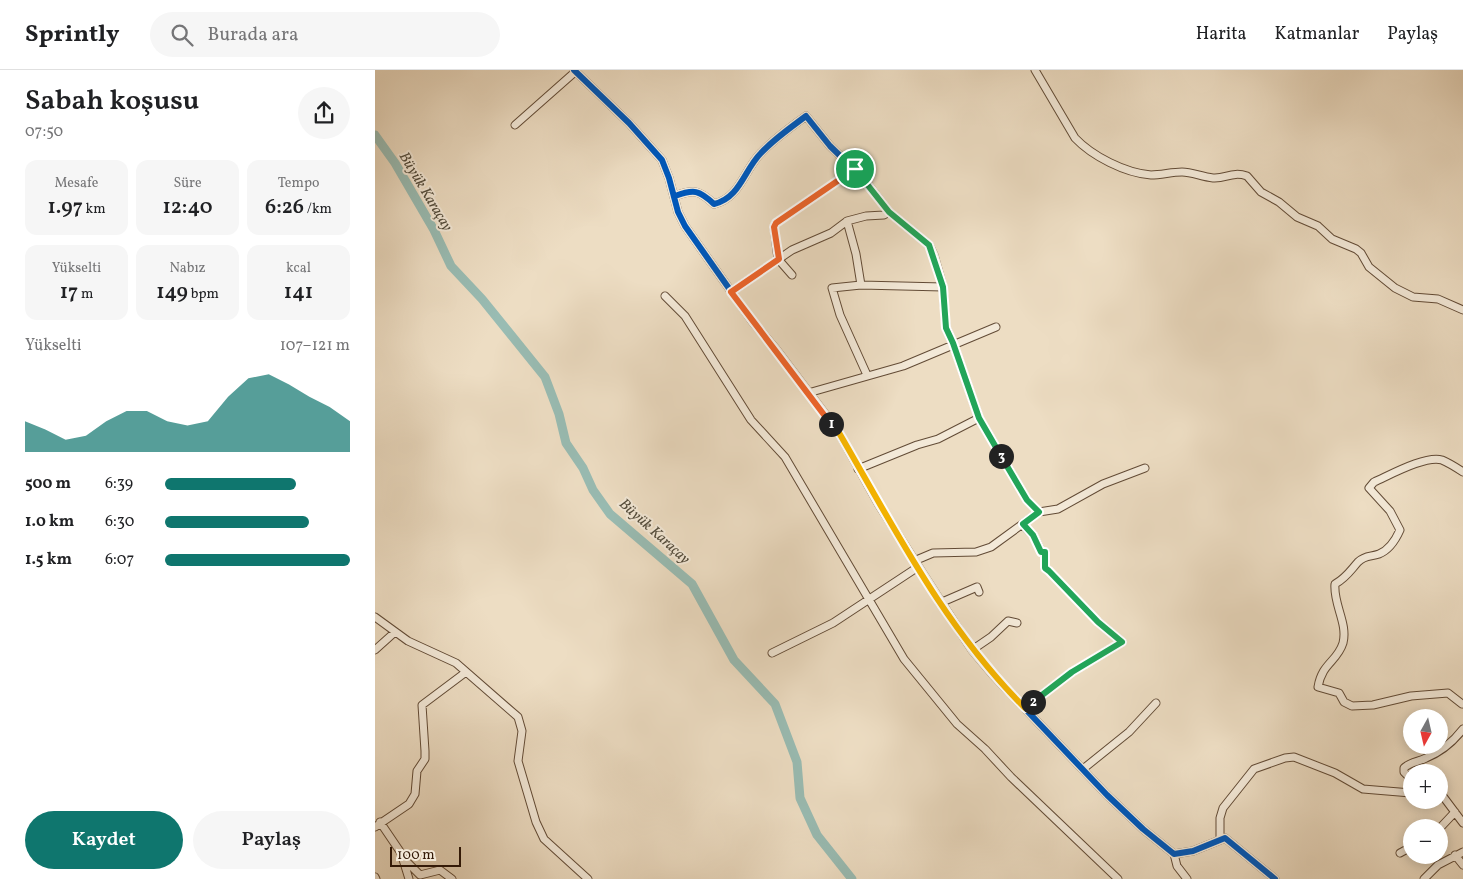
<!DOCTYPE html>
<html lang="tr">
<meta charset="utf-8">
<style>
:root{--surface:#fff;--page:#f6f6f6;--text:#202124;--muted:#757577;--line:#e0e0e0;--accent:#0f766e}
body{margin:0;font-family:Vollkorn,serif;background:var(--page);color:var(--text);height:100vh;display:flex;flex-direction:column;font-size:19px;white-space:nowrap}
*{box-sizing:border-box;margin:0}
p{font-size:16px;color:var(--muted)}
.icon{flex:none;width:28px;height:28px;fill:none;stroke:currentColor;stroke-width:2;stroke-linecap:round;stroke-linejoin:round}
.map{position:relative;flex:1;overflow:hidden}
.drawer{display:flex;flex-direction:column;background:var(--surface);width:375px}
.drawer>*{flex:none}
.needle{width:32px;rotate:188deg}
.tools{position:absolute;left:1028px;top:639px;display:grid;gap:10px}
.tools a{display:grid;place-items:center;width:45px;height:45px;border-radius:50%;background:var(--surface);box-shadow:0 2px 12px #0003;font-size:25px}
.scale{position:absolute;left:15px;bottom:12px;width:71px;box-sizing:border-box;padding-left:5px;border:2px solid #341a07;border-top:0;font-size:14px;line-height:18px;white-space:nowrap;color:#341a07;-webkit-text-stroke:4px #f3e9d8;paint-order:stroke}
.pin{position:absolute;display:grid;place-items:center;width:42px;height:42px;color:#fff;margin:-21px;border:2px solid #fff;border-radius:50%;box-shadow:0 1px 5px #0007}
.km{position:absolute;width:25px;height:25px;margin:-12px;border-radius:50%;background:#222;color:#fff;font-size:14px;line-height:25px;text-align:center}
.round{display:grid;place-items:center;flex:none;width:52px;height:52px;border-radius:26px;background:var(--page)}
.head{display:flex;align-items:center;justify-content:space-between;height:85px;padding:0 25px}
h1{font-size:28px;font-weight:600;line-height:38px}
.stats{display:grid;grid-template-columns:repeat(3,1fr);gap:8px;height:85px;padding:5px 25px}
.stats div{display:grid;align-content:center;border-radius:12px;background:var(--page);text-align:center}
.stats b{font-size:21px;font-weight:600}
.stats small{font-size:14px;font-weight:400}
.stats p{font-size:14px}
.chart{height:140px;padding:10px 25px}
.chart p{display:flex;justify-content:space-between}
.chart svg{width:100%;height:90px;margin-top:5px;fill:var(--accent);opacity:.7}
.action{display:flex;gap:10px;margin-top:auto;padding:10px 25px}
.action a{flex:1;height:58px;border-radius:30px;background:var(--accent);color:#fff;font-size:20px;font-weight:600;line-height:58px;text-align:center}
.action a+a{background:var(--page);color:var(--text)}
ul{padding:0 25px;list-style:none;font-size:16px}
li{display:grid;grid-template-columns:80px 60px 1fr;align-items:center;height:38px}
li i{height:12px;border-radius:6px;background:var(--accent)}
header{display:flex;align-items:center;gap:30px;box-sizing:border-box;height:70px;padding:0 25px;background:var(--surface);border-bottom:1px solid var(--line)}
header strong{font-size:24px}
nav{display:flex;gap:28px;margin-inline-start:auto;font-size:18px}
.search{width:350px;height:45px;background:var(--page);display:flex;align-items:center;gap:12px;box-sizing:border-box;padding:0 18px;border-radius:28px;color:var(--muted);font-size:19px}
main{display:flex;flex:1;min-height:0}
.map>svg:first-child{display:block}
.lines{fill:none;stroke-linecap:round;stroke-linejoin:round}
.river{stroke:#99bcb3;stroke-width:9}
.minor-casing{stroke:#624b36;stroke-width:9}
.minor{stroke:#f3e9d8;stroke-width:7}
.cycleway-casing{stroke:#f3e9d8;stroke-width:9}
.cycleway{stroke:#0057b8;stroke-width:6}
.split-1-casing{stroke:#fff;stroke-width:10}
.split-2-casing{stroke:#fff;stroke-width:10}
.split-3-casing{stroke:#fff;stroke-width:10}
.split-4-casing{stroke:#fff;stroke-width:10}
.split-1{stroke:#f0652b;stroke-width:6}
.split-2{stroke:#f5b400;stroke-width:6}
.split-3{stroke:#22a559;stroke-width:6}
.split-4{stroke:#22a559;stroke-width:6}
.labels{text-anchor:middle;dominant-baseline:central;stroke-width:4;stroke-linejoin:round;paint-order:stroke}
.water-label{font-size:15px;font-style:italic;fill:#524b3b;stroke:#f3e9d8}
</style>
<header>
<strong>Sprintly</strong>
<div class="search"><svg class="icon" aria-label="search" viewBox="0 0 24 24"><circle cx="10" cy="10" r="6"/><path d="M15 15l6 6"/></svg>Burada ara</div>
<nav><a>Harita</a><a>Katmanlar</a><a>Paylaş</a></nav>
</header>
<main>
<section class="drawer">
<div class="head"><div><h1>Sabah koşusu</h1><p>07:50</p></div><a class="round"><svg class="icon" aria-label="share" viewBox="0 0 24 24"><path d="M12 15V3M7 8l5-5 5 5M5 13v7h14v-7"/></svg></a></div>
<div class="stats">
<div><p>Mesafe</p><b>1.97<small> km</small></b></div>
<div><p>Süre</p><b>12:40</b></div>
<div><p>Tempo</p><b>6:26<small> /km</small></b></div>
</div>
<div class="stats">
<div><p>Yükselti</p><b>17<small> m</small></b></div>
<div><p>Nabız</p><b>149<small> bpm</small></b></div>
<div><p>kcal</p><b>141</b></div>
</div>
<div class="chart"><p><span>Yükselti</span>107–121 m</p>
<svg viewBox="0 0 160 44" preserveAspectRatio="none"><path d="M0 44V29L10 33L20 38L30 36L40 29L50 24L60 24L70 29L80 31L90 29L100 17L110 8L120 6L130 11L140 17L150 22L160 29V44z"/></svg>
</div>
<ul>
<li><b>500 m</b>6:39<i style="width:71%"></i></li>
<li><b>1.0 km</b>6:30<i style="width:78%"></i></li>
<li><b>1.5 km</b>6:07<i style="width:100%"></i></li>
</ul>
<div class="action"><a>Kaydet</a><a>Paylaş</a></div>
</section>
<div class="map">
<svg width="1088" height="809" viewBox="0 0 1088 809">
<rect width="100%" height="100%" fill="#edddc3"/>
<filter id="stains"><feTurbulence type="fractalNoise" baseFrequency=".004" numOctaves="4"/><feColorMatrix values="0 0 0 0 .2 0 0 0 0 .09 0 0 0 0 .02 0 0 0 .5 -.17"/></filter>
<radialGradient id="worn" r=".72"><stop offset=".6" stop-color="#630" stop-opacity="0"/><stop offset="1" stop-color="#630" stop-opacity=".3"/></radialGradient>
<g class="lines">
<path class="river" d="M0 65 20 93 59 160 76 196 107 229 170 307 184 344 191 373 208 398 218 420 235 444 317 514 359 590 400 634 422 692 425 728 442 765 477 809"/>
<g class="minor-casing">
<path id="minor" d="M199 0 254 53 287 90 294 108 303 142 310 156 377 251 401 279 463 361 504 435 597 580 619 606 732 725 768 759 799 784 818 781 850 768 900 809
M660 0 700 68C717 86 750 103 776 105 786 105 797 102 807 102 817 102 827 107 838 108 851 109 857 101 872 106L886 122 904 132 922 147 943 156 957 169 981 179 986 183 994 197 1020 218 1038 227 1063 229 1088 240
M140 55 200 2
M300 126C319 119 324 120 339 134 365 128 369 100 386 83 399 69 415 58 431 46L455 76 488 108 514 142 554 175 559 185 568 217 571 258 578 273 604 348 652 430 664 442
M472 151 481 184 486 215
M417 205 403 189 399 157 401 153 480 99
M356 222 417 180 456 163 472 151 491 146 509 145 514 142
M290 226 310 246 376 350 410 387 529 589 582 654 610 679 636 707 743 809
M492 305 465 245 457 218 486 215 568 217
M433 323 528 296 621 257
M483 399 542 375 563 369 604 348
M648 455 658 465 666 481 670 482V498L674 501 723 552 747 572 697 602 651 637
M539 491 558 483 601 482 616 477 664 442 683 439 728 414 770 398
M565 533 602 517 604 522
M0 547 33 571 81 593 143 647 147 661 143 691 161 752 169 769 213 809
M0 580 20 562
M597 580 616 567 633 551 642 553
M397 583 458 553 543 497
M1087 634 1073 623 1036 626 998 635 977 636 969 632 964 623 943 617C947 593 962 592 968 573 973 553 958 534 960 514 971 508 975 501 983 492 990 485 996 487 1004 484 1014 480 1021 469 1025 460L1015 441 994 418 999 412C1015 405 1051 385 1067 390 1074 393 1082 398 1088 402
M708 699 754 662 781 633
M1036 709 1029 702V698C1035 692 1043 692 1051 688 1066 682 1078 672 1088 659
M1064 721 1088 753
M5 752 26 783 34 809
M0 757 34 734 40 724 42 701 50 689V681L47 635 91 602
M1064 759 1080 742
M845 769V748L848 738 879 699 910 688 919 687 960 703 988 719 1036 723
M1025 783 1036 777
M799 784 802 796 812 809
M1080 785 1088 795
M29 789 45 805 65 800 77 809
M0 807 1 809
M1049 809 1063 795 1088 782"/>
</g>
<use href="#minor" class="minor"/>
<g class="cycleway-casing">
<path id="cycleway" d="M199 0 254 53 287 90 294 108 303 142 310 156 377 251 401 279 463 361 504 435 597 580 619 606 732 725 768 759 799 784 818 781 850 768 900 809
M300 126C319 119 324 120 339 134 365 128 369 100 386 83 399 69 415 58 431 46L455 76 488 108 514 142 554 175 559 185 568 217 571 258 578 273 604 348 652 430 664 442"/>
</g>
<use href="#cycleway" class="cycleway"/>
</g>
<g class="lines">
<g class="split-1-casing">
<path id="split-1" d="M456 354 356 222 404 189 399 157 401 153 480 99"/>
</g>
<g class="split-2-casing">
<path id="split-2" d="M456 354 463 361C520 459 569 557 650 638L658 632"/>
</g>
<g class="split-3-casing">
<path id="split-3" d="M626 386 652 430 664 442 648 454 658 465 666 482H670V498L674 501 723 552 747 572 697 602 658 632"/>
</g>
<g class="split-4-casing">
<path id="split-4" d="M480 99 514 142 554 175 568 217 571 258 578 273 604 348 626 386"/>
</g>
<use href="#split-1" class="split-1"/>
<use href="#split-2" class="split-2"/>
<use href="#split-3" class="split-3"/>
<use href="#split-4" class="split-4"/>
</g>
<g class="labels">
<g class="water-label">
<text transform="translate(50 122) rotate(59)">Büyük Karaçay</text>
<text transform="translate(279 462) rotate(42)">Büyük Karaçay</text>
</g>
</g>
<rect width="100%" height="100%" filter="url(#stains)"/>
<rect width="100%" height="100%" fill="url(#worn)"/>
</svg>
<div class="tools">
<a><svg class="needle" viewBox="-14 -14 28 28"><path d="M0-13l5 13h-10z" fill="#e53935"/><path d="M0 13l5-13h-10z" fill="#757577"/></svg></a>
<a>+</a>
<a>−</a>
</div>
<div class="scale">100 m</div>
<div class="pin" style="left:480px;top:99px;background:#1e9e55"><svg class="icon" aria-label="arrive" viewBox="0 0 24 24"><path d="M6 21V4h12l-3 4 3 4H6"/></svg></div>
<b class="km" style="left:456px;top:354px">1</b>
<b class="km" style="left:658px;top:632px">2</b>
<b class="km" style="left:626px;top:386px">3</b>
</div>
</main>
